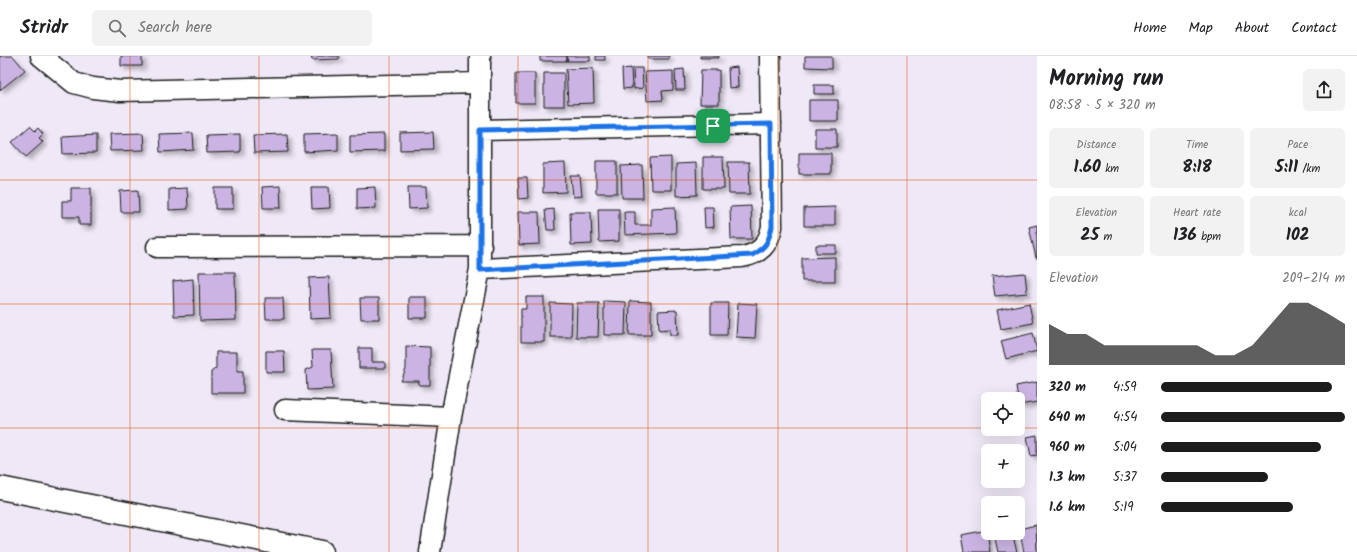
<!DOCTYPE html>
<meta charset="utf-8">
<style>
:root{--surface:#fff;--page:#f2f2f2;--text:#202124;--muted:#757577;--line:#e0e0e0;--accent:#1c1c1c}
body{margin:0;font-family:Kalam,sans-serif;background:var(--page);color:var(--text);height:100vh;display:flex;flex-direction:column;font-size:15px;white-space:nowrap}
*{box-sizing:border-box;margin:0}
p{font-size:13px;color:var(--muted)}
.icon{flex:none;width:22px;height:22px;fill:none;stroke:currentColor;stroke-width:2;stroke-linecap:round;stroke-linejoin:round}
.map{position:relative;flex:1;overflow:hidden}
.sheet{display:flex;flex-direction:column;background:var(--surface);width:320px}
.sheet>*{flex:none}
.fabs{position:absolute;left:981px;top:336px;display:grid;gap:8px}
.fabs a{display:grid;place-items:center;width:44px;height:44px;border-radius:6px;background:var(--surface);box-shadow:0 4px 16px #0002;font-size:20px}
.pin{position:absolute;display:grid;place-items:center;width:34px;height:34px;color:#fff;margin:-17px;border-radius:8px;box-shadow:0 2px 6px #0006}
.round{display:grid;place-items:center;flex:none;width:42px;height:42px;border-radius:6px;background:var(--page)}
.head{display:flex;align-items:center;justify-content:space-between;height:68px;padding:0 12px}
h1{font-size:22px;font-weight:600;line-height:30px}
.figures{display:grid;grid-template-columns:repeat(3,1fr);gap:6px;height:68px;padding:4px 12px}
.figures div{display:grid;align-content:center;border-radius:6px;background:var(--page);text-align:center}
.figures b{font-size:17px;font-weight:600}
.figures small{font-size:11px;font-weight:400}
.figures p{font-size:11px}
.chart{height:112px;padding:8px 12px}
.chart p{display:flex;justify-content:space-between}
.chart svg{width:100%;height:72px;margin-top:4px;fill:var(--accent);opacity:.7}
ul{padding:0 12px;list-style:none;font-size:13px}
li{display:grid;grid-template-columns:64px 48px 1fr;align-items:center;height:30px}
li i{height:10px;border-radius:5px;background:var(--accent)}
header{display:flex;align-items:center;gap:24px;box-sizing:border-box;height:56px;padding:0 20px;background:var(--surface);border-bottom:1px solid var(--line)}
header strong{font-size:19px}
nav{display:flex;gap:22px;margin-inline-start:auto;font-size:14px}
.search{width:280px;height:36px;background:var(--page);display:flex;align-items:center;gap:10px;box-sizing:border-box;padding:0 14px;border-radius:6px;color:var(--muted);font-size:15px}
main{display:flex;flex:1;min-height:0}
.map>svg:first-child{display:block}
.building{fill:#cbb4e3;stroke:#1c1c1c;filter:url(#shadow)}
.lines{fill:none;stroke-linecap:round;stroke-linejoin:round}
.street-casing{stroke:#1c1c1c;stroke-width:23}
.secondary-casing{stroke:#1c1c1c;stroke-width:25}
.street{stroke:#fff;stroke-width:20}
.secondary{stroke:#fff;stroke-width:22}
.route-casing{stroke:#fff;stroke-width:8}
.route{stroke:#1a73e8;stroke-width:5}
.grid{fill:none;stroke:#de560d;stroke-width:1;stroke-opacity:0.55}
</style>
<header>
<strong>Stridr</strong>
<div class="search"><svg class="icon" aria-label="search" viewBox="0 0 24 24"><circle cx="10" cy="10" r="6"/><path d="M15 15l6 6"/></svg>Search here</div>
<nav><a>Home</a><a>Map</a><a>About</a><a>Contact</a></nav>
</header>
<main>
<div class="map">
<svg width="1037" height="496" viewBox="0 0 1037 496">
<defs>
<filter id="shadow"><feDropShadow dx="3.5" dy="3.5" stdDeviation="2" flood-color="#0004"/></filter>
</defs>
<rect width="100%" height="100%" fill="#efe8f7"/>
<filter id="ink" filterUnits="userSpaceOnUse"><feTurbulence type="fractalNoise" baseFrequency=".025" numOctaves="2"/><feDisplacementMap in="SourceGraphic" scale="8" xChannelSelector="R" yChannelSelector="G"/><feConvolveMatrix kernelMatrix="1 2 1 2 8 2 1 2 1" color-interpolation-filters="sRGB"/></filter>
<g filter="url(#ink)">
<path class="building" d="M0 0H13L25 14 0 34Z
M121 0H142V10H121Z
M311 0H339V3L312 4Z
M540 0H567V5H540Z
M567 0H590V5H567Z
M596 0H605V4H596Z
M648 0H669V3H648Z
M700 0H719V2H700Z
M805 0H832V12L805 11Z
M737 11 738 31 729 32 728 12Z
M593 12 594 47 568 48 566 13Z
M631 12 632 32 623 33 622 13Z
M633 12H642L643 32 634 33Z
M684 13 685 34H676L675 14Z
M701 14H719V48H700Z
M673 15V34L662 35 663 44 647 45 645 16Z
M516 17H535V47H516Z
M544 17H564V50H544Z
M814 29H834V38H814Z
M809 44H838V65H809Z
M30 70 35 75 38 72 43 78 39 82 43 86 26 101 12 86Z
M815 73H837V91H815Z
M433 76 434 93 400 94V77Z
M143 77 144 94 110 95 109 78Z
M193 77 194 94 160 96 159 78Z
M338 77V94L304 96V78Z
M240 78V96L207 97 206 79Z
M287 78 288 96 254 97 253 79Z
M384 78V95L350 96V79Z
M96 79V97L63 98 62 81Z
M799 97H831V118H799Z
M671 101V134H651L650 102Z
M703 101H723L724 133H703Z
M596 105H617V137H596Z
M728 106H749L750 138H729Z
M565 107 566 136 543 137V108Z
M696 107 697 139 676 140V108Z
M642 109 643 142H622L621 110Z
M571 120H580L582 140 573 141Z
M518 122H527L528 142 519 143Z
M280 130 281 152H263L262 131Z
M311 131H329L330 152 312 153Z
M375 131 376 152 357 153V132Z
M408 131H426L427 152 409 153Z
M71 132H91V169H79V161H62V145H71Z
M187 132 188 153 169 154V133Z
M215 132H233V153H215Z
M138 134 139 156H121L120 135Z
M751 150 752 183H731L730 151Z
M675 151 676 177 625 179 624 156H635V169H651V152Z
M704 151H713L714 171 705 172Z
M835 151V170H804V152Z
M554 153 555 174H547L545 154Z
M598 153H619V185L599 186Z
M518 156H539L540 188 519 189Z
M570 156H591L592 188 571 189Z
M1037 169V202H1036L1029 171Z
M816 189H836V197H816Z
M835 201V225H802V202Z
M199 216H235L236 264 200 265Z
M1025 217 1027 237 995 240 992 220Z
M329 221 331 262 310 263 309 222Z
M193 223 194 259 174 260 173 225Z
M409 241H427V262H409Z
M526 241H544V286H521V253H526Z
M265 242H283L284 263H266Z
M360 242H379V263H361Z
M604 245 626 246 625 279H604Z
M630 245 651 246V279H629Z
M550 247 572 248 571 281H550Z
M577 247H599L598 281H576Z
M711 247H728L727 279H711Z
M738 247 757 248 755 282 736 281Z
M1029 247 1033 267 1001 273 997 254Z
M677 254 678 279H670V273L659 274 658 255Z
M1033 277 1037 295 1006 303 1001 285Z
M406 290 430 291V329H419V325H401L406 313Z
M359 292H372V306H385V312H359Z
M312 294H331L333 333 307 334 306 314 313 311Z
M266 295H284L285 316H266Z
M216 296H237V315H243V337H211V316L216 312Z
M1037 326V346L1019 349 1016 330Z
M1037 379V399L1031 400 1027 381Z
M1036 469 1037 496H1024L1019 473Z
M987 474 990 496H964L961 479Z
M1001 477H1012L1017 496H998L994 479Z"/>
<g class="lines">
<g class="street-casing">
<path id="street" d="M41 0 74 27 93 32 120 35 480 27
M480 74 771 68
M157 191 481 190
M480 213 742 201C760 198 768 189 772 171L770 0
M285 354 451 361
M430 496 451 361 480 213V0"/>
</g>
<g class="secondary-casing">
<path id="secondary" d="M0 432 322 496"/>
</g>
<use href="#street" class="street"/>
<use href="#secondary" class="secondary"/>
</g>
</g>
<g class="lines" filter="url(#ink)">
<g class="route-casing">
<path id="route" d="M771 68 772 171C768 187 766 191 752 199L480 214V74Z"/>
</g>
<use href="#route" class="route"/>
</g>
<path class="grid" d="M130 0V496M259 0V496M389 0V496M518 0V496M648 0V496M778 0V496M907 0V496M0 124H1037M0 248H1037M0 372H988M1018 372H1037"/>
</svg>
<div class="fabs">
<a><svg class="icon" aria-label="locate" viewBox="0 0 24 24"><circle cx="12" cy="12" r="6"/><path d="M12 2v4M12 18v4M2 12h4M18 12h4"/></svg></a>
<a>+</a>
<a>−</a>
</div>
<div class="pin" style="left:713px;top:70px;background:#1e9e55"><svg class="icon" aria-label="arrive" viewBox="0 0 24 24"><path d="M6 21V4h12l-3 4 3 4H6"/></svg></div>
</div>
<section class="sheet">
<div class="head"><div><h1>Morning run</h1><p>08:58 · 5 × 320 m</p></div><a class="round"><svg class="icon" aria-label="share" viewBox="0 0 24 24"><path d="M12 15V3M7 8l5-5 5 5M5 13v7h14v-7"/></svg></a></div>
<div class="figures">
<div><p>Distance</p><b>1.60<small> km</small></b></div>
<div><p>Time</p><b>8:18</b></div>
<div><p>Pace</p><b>5:11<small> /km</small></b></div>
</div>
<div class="figures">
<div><p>Elevation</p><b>25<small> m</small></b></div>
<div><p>Heart rate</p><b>136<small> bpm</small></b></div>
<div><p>kcal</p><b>102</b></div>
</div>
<div class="chart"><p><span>Elevation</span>209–214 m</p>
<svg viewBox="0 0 160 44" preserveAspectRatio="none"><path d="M0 44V19L10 25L20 25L30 32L40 32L50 32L60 32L70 32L80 32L90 38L100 38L110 32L120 19L130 6L140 6L150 12L160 19V44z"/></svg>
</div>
<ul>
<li><b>320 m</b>4:59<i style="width:93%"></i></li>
<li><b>640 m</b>4:54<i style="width:100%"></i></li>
<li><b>960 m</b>5:04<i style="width:87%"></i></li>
<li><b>1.3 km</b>5:37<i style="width:58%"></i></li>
<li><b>1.6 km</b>5:19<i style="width:72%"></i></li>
</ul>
</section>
</main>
